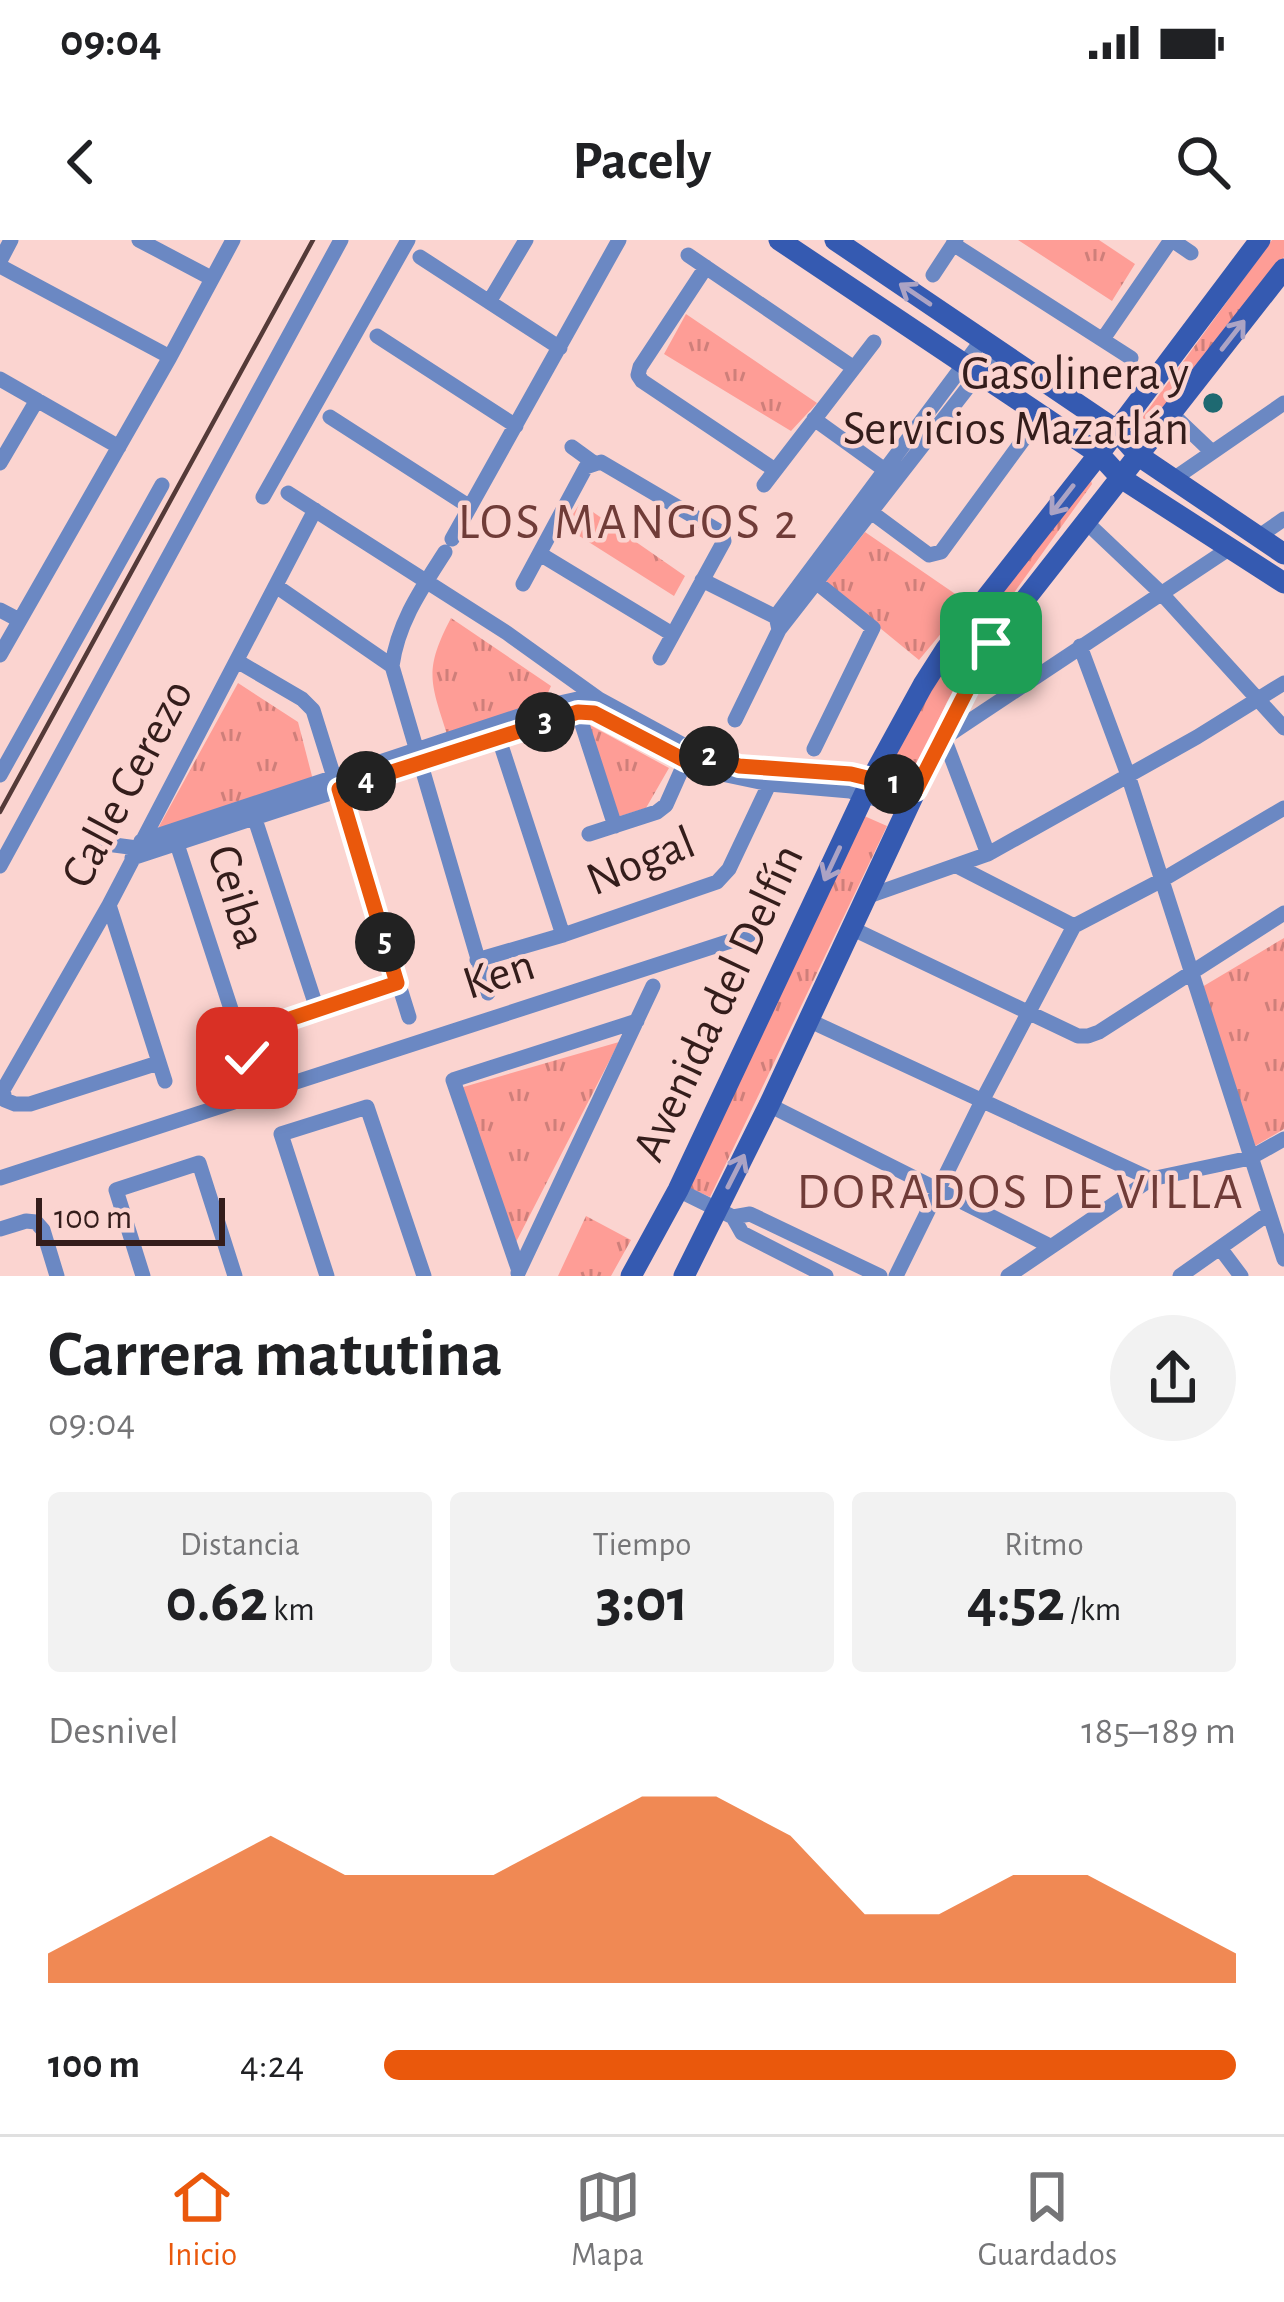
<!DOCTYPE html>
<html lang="es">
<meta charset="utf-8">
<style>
:root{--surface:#fff;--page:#f2f2f2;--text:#202124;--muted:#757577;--line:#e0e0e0;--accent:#ea580c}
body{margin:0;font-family:"Alegreya Sans",sans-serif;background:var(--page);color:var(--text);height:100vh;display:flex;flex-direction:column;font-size:45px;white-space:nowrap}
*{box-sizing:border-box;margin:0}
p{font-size:39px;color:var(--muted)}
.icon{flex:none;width:66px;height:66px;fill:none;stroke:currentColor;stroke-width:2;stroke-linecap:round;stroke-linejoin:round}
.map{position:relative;height:1036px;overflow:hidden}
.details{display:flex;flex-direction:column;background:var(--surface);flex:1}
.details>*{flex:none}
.scale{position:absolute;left:36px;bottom:30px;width:189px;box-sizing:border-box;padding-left:12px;border:6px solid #341d1b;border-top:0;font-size:33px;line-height:42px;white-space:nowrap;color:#341d1b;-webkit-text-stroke:9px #fbd4d0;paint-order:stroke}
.pin{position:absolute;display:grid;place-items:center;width:102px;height:102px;color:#fff;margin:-51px;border-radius:24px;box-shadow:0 6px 18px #0006}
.km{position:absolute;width:60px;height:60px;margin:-30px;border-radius:50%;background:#222;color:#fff;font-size:33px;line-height:60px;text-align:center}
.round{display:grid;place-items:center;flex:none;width:126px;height:126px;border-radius:63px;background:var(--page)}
.summary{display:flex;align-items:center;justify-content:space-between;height:204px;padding:0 48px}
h1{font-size:66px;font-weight:700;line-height:90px}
.metrics{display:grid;grid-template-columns:repeat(3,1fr);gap:18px;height:204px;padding:12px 48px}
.metrics div{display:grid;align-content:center;border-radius:12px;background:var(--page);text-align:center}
.metrics b{font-size:60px;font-weight:700}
.metrics small{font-size:33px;font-weight:400}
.metrics p{font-size:33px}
.chart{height:336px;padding:24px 48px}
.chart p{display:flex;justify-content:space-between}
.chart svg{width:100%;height:216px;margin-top:12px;fill:var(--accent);opacity:.7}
ul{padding:0 48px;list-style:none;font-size:39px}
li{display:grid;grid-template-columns:192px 144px 1fr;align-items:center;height:90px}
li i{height:30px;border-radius:15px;background:var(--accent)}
.status{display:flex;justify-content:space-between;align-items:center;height:84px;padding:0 60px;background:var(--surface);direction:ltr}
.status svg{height:33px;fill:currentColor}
header{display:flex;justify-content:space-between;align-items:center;height:156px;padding:0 48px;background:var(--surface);font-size:54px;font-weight:700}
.tab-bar{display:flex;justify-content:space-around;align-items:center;height:168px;border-top:3px solid var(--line);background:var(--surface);font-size:33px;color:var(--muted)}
.tab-bar a{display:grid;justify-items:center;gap:6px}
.tab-bar .on{color:var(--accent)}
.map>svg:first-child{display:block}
.grass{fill:url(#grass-tufts)}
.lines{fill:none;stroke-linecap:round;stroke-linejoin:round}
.street{stroke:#6b88c3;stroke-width:15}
.secondary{stroke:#355ab1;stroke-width:21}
.rail{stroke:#543a38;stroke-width:4.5}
.oneway{stroke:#aca3c4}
.route-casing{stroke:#fff;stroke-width:24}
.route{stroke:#ea580c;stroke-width:15}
.poi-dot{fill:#1e6971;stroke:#fbd4d0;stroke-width:4.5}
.labels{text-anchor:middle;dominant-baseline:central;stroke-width:9;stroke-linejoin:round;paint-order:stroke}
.poi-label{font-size:48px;fill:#341d1b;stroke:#fbd4d0;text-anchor:end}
.street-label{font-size:48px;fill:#341d1b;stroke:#fbd4d0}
.neighbourhood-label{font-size:51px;letter-spacing:3px;fill:#703c38;stroke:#fbd4d0}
</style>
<div class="status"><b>09:04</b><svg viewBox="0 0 49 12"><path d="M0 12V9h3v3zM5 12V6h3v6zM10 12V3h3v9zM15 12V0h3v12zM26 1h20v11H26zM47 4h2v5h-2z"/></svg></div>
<header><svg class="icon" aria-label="back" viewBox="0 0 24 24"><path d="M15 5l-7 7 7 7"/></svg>Pacely<svg class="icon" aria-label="search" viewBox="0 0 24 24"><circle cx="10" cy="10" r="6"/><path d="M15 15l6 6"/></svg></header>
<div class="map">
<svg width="1284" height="1036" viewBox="0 0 1284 1036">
<defs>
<pattern id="grass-tufts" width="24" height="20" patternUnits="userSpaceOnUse" patternTransform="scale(3)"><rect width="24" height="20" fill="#fe9d96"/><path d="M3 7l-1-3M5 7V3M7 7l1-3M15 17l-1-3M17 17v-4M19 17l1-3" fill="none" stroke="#ce7f7a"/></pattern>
</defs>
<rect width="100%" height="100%" fill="#fbd4d0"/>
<path class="grass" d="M1018 0H1099L1135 24 1112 61Z
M1272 0H1284V17L1154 187 1150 181 1142 178Z
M686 74 817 163 791 191 664 114Z
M1089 234 1092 244 988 389 947 462 913 534 896 536 883 531 951 415Z
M580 263 685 336 674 356 565 287Z
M865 292 967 362 919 420 825 343Z
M451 378 551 446 543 464 447 494C430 441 424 430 451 378Z
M238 443 298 482 313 540 156 592Z
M588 484 669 528 646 568 617 577Z
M862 575 887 586 710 957 685 946Z
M1284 698V889L1255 906 1202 747Z
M619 802 515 1004 460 848Z
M586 976 631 1000 611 1036H558Z"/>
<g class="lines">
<path class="street" d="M139 0 211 38
M1172 0 1191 13
M953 4 1131 118
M688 15 854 128
M420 17 560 108
M0 21 11 0
M0 26 170 117
M706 27 640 127 638 135 642 141 775 230
M933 35 956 0
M489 62 526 0
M377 96 516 186
M1103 99 1171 0
M0 139 119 207
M1172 174 1212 212
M330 177 470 267
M814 179 889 233
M572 207 594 223
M0 223 37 160
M1175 238 1284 163
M764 245 874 102
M288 253 507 393 599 459 691 509 739 526 851 534 916 550
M263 257 408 0
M867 269 929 315 941 312 1023 200
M1086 282 1162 354 1284 488
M1258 297 1284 279
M452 299 619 0
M445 312C422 348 398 382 392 426L488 753
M540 314 672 394
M812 339 873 388 814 509
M702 340 780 379
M523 344 586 227 601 222 722 293 724 301 660 418
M276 346 392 426
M0 370 19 380
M779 390 776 376 982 100
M1080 406 1128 535 1284 1019
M0 415 170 117 233 0
M237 421 302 459 313 470 409 777
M578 472 615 586
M735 480 779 390 997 110
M497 493 563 695
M0 535 162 245
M251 567 317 769
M176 591V601L247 818
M589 594 657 572 666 565 690 511
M141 601 555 464 582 458 596 459
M99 603 137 608
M988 614 944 498 1230 308
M132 618 578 472 594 473 712 532 769 544 850 551 908 569
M0 626 341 0
M957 626 1074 686
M866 657 988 614 1197 497 1284 443
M109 665 165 841
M851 688 1078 796H1088L1099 792 1284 673
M477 720 563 695 717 642 729 629 772 538
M808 780 1151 939
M239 796 397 744
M158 823 30 864H15L5 860 3 850 109 665 315 270
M769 865 1050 1006
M0 938 749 695
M678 950 733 977 742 993 826 1036
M733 977 750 974 880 1036
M0 989 26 981 36 982 43 990 57 1036
M1220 1008 1241 1036
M519 1031 453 840 637 781
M518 1033 653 746
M143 1036 116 950 199 923 235 1036
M327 1036 281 894 367 867 424 1036
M896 1036 982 861 1074 686 1162 640 1284 568
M1008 1036 1151 939 1250 918 1284 899
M1180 1036 1268 974"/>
<path class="secondary" d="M779 0 1099 214 1121 238 1284 343
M835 0 1116 190 1139 216 1284 314
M631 1036 678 950 872 538 923 445 946 409 1099 214 1260 0
M684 1036 769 865 916 550 991 403 1284 29"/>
<path class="rail" d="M0 572 313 0"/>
</g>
<defs><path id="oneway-shaft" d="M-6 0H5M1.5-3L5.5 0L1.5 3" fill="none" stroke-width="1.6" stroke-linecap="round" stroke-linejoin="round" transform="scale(3)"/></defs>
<g class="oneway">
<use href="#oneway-shaft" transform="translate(915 54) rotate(-146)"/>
<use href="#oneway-shaft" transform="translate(1233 95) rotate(-52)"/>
<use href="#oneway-shaft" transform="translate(1062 260) rotate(128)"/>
<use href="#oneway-shaft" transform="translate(832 624) rotate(115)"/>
<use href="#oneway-shaft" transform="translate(736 931) rotate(-63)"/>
</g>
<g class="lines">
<g class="route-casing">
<path id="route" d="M247 818 239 796 397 743 339 549 578 472 594 473 686 521 691 508 739 526 851 534 916 550 991 403"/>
</g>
<use href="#route" class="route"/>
</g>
<circle class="poi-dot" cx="1213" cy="163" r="12"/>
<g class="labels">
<g class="poi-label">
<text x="1189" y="135">Gasolinera y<tspan x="1189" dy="55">Servicios Mazatlán</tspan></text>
</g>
<g class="street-label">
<text transform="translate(128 544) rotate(-62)">Calle Cerezo</text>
<text transform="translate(641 622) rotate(-22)">Nogal</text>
<text transform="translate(236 657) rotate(73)">Ceiba</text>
<text transform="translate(499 735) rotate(-18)">Ken</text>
<text transform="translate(719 763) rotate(-65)">Avenida del Delfín</text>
</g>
<g class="neighbourhood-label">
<text x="629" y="282">LOS MANGOS 2</text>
<text x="1021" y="952">DORADOS DE VILLA</text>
</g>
</g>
</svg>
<div class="scale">100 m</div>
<div class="pin" style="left:991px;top:403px;background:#1e9e55"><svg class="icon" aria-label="arrive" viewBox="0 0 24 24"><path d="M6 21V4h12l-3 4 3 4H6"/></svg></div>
<div class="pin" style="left:247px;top:818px;background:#d93025"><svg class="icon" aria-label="check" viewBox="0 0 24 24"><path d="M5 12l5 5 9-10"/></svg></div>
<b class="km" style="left:894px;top:544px">1</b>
<b class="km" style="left:709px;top:516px">2</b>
<b class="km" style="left:545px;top:482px">3</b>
<b class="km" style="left:366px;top:541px">4</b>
<b class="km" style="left:385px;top:702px">5</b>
</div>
<section class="details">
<div class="summary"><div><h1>Carrera matutina</h1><p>09:04</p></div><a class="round"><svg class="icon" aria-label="share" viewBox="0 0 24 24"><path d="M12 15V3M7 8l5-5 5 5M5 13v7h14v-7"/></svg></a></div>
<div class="metrics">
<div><p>Distancia</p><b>0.62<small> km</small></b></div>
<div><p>Tiempo</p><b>3:01</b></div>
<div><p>Ritmo</p><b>4:52<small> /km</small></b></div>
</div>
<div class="chart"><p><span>Desnivel</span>185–189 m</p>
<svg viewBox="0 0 160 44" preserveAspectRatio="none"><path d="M0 44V38L10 30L20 22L30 14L40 22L50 22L60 22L70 14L80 6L90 6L100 14L110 30L120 30L130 22L140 22L150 30L160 38V44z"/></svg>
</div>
<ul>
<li><b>100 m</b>4:24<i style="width:100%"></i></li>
</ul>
</section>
<nav class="tab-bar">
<a class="on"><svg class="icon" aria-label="home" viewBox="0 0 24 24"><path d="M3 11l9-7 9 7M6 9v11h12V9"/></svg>Inicio</a>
<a><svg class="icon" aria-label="map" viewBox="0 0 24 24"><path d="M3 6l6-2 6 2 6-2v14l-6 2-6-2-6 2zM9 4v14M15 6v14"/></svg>Mapa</a>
<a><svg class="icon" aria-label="saved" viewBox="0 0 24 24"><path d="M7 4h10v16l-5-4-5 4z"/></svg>Guardados</a>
</nav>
